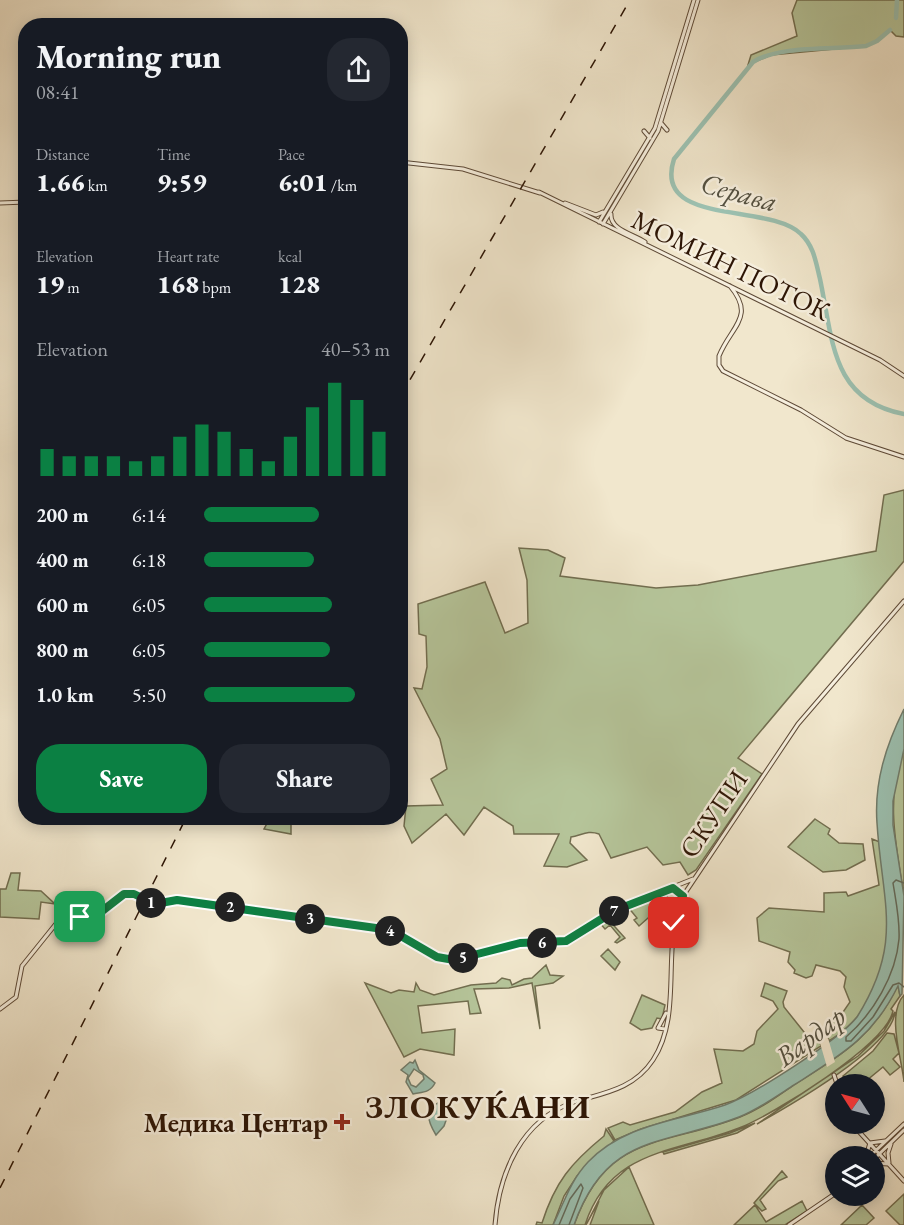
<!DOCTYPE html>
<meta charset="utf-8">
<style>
:root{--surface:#171b24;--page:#242831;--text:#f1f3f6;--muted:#9ea1a6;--accent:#0b8043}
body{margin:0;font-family:"EB Garamond",serif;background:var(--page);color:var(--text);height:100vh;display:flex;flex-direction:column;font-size:22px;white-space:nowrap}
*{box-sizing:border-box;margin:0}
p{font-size:20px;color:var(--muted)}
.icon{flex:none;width:33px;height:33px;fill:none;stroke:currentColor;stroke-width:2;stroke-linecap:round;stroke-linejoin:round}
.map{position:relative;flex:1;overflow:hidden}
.details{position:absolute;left:18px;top:18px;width:390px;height:807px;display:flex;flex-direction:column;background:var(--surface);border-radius:24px;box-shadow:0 3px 15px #0003}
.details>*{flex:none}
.needle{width:39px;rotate:306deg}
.tools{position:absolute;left:825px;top:1074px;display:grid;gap:12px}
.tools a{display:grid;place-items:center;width:60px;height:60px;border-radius:50%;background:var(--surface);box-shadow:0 3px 15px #0003;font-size:30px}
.pin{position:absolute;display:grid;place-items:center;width:51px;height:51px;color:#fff;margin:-26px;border-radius:12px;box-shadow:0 3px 9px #0006}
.km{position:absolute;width:30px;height:30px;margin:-15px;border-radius:50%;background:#222;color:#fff;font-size:16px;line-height:30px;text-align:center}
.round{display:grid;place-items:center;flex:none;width:63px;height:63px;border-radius:24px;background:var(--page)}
.summary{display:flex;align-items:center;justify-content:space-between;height:102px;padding:0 18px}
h1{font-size:33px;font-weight:800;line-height:45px}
.stats{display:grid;grid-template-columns:repeat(3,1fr);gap:9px;height:102px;padding:6px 18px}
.stats div{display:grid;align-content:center}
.stats b{font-size:26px;font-weight:800}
.stats small{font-size:16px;font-weight:400}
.stats p{font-size:16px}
.chart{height:168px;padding:12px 18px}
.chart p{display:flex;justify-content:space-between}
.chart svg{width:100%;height:108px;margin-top:6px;stroke:var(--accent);stroke-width:6}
.primary-button{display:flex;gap:12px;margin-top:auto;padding:12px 18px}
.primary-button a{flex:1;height:69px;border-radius:24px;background:var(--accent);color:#fff;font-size:24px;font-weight:800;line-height:69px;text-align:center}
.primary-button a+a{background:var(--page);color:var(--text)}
ul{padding:0 18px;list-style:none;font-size:20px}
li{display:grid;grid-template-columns:96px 72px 1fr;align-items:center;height:45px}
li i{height:15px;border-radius:8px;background:var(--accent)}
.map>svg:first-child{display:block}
.green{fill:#b6c69b;stroke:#726e50;stroke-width:1.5}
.water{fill:#9cc1b1;stroke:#707c6c;stroke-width:1.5;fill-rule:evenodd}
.pier{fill:#f1e7cd}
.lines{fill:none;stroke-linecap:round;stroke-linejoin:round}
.shore{stroke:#646b5b;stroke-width:1.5}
.river{stroke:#9cc1b1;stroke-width:4.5}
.tertiary-casing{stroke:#5e4a37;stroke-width:5}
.tertiary{stroke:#f6efde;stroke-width:3}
.rail{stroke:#2d1505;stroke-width:1.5;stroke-dasharray:10 10;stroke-linecap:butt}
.tertiary-bridge-casing{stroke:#5e4a37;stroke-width:5;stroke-linecap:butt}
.tertiary-bridge{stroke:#f6efde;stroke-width:3}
.route-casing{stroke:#fff;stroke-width:12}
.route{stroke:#0b8043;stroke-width:8}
.poi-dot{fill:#8f2418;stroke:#f6efde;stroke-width:2}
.labels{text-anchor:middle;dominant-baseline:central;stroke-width:5;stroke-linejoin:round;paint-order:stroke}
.street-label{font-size:27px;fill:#2d1505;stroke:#f6efde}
.poi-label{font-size:27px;font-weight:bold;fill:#2d1505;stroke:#f6efde;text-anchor:end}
.water-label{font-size:28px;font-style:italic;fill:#545141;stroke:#f6efde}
.district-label{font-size:33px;font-weight:bold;letter-spacing:1.5px;fill:#2d1505;stroke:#f6efde}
</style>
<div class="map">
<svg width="904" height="1225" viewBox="0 0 904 1225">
<rect width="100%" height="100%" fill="#f1e7cd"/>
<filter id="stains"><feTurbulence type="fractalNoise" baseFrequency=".00333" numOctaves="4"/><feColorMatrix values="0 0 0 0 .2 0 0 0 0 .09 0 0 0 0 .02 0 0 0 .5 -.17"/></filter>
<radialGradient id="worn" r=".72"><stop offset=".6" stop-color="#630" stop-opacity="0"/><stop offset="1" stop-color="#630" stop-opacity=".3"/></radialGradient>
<path class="green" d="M797 0H904V37L896 36 890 30 877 41 866 46 771 55 748 65 751 55 797 36 792 13Z
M904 490V561L738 758 762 774 696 870 688 875 680 862 663 865 647 847 611 858 599 834C588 830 582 835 571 837L570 843 587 860 567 867 544 866 559 834H514L513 826 484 807 464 835 446 814 412 843 404 826 406 806 443 805 431 779 447 769 440 739 414 688 422 689 427 667 426 636 419 634 418 604 485 582 505 633 528 623 527 580 519 548 548 550 565 558 560 576 656 588 698 585 876 551 884 495Z
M904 749V896C896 846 885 798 904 749Z
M270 818 291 821V834L264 829Z
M815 819 830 829 828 834 839 843 863 844 865 860 846 870 823 872 788 847Z
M872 839 880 842C885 873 895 907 893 938 890 977 862 1021 829 1041L825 1027 839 1018 850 1002 844 987 846 977 840 971 816 965 812 976 806 978 794 973 795 970 788 962 790 952 759 941 757 918 769 908 824 912V893L846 892 848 896 879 885Z
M11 873H20L18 890 41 891 55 904 41 902 39 919 0 917V889H6Z
M671 891 657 910 639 926 634 920 637 918 628 907Z
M607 918 625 938 617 943 615 942 620 937 610 925 605 929 599 922Z
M608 949 620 962 615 970 601 956Z
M546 965 550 975 563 976 553 983 535 986 540 1029 532 983 509 988 474 989 481 1013 470 1014 468 1001 418 1006 422 1033 455 1029 454 1055 420 1049 404 1057 365 983 391 993 399 990 414 992 416 983 420 990 434 995 471 985 496 983 502 978 510 980 512 985 524 979 532 978Z
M765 983 787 991 783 1002 784 1007 808 1037 817 1032 821 1046 736 1100 641 1129 615 1140 608 1128 623 1122 630 1125 675 1112 702 1092 722 1083 714 1049 743 1051 754 1044 757 1031 778 1009 773 1001 761 996Z
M898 984 900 996 891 1009 893 1011C886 1045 773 1115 739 1128 676 1153 610 1148 585 1225H574C607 1132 663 1147 740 1117 760 1109 778 1096 795 1084 841 1055 875 1036 898 984Z
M642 995 665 1005 662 1019 657 1018 652 1028 641 1030 630 1023Z
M904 995V1082C902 1059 886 1014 904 995Z
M895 1012C892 1048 789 1106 757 1124L858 1056 884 1031Z
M887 1033 894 1034 899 1053 893 1059 900 1067 890 1075 883 1067 866 1081 862 1076 863 1079 856 1084H849L843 1076 873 1051Z
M755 1123 737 1133 664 1154 663 1152 730 1133Z
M606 1129 614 1141 577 1176 564 1196 553 1225H536L537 1222 542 1223C555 1182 571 1163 604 1136Z
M629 1167 654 1225H590L599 1201 586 1225 604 1190Z
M782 1171 787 1177 778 1181 760 1200 766 1209 762 1211 754 1203Z
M904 1194V1225H900L886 1211Z
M802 1201 807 1211 785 1225H734L755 1205 766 1222Z
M862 1205 874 1218 866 1225H841Z"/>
<path class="water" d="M904 709V749L893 801V825L904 896 902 994 900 996 898 986C873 1037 841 1055 794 1085 777 1096 759 1109 739 1117 663 1146 606 1133 574 1225H553C564 1203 570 1181 588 1162 624 1124 677 1121 725 1105 753 1095 839 1040 857 1017 904 942 882 904 877 823 874 782 886 745 904 709Z
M415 1060 419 1070 435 1083C430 1093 422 1092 413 1094L406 1082 408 1075 401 1070 410 1062 413 1063ZM414 1069 423 1075 424 1079 416 1087 411 1085 408 1078Z
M448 1097 453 1101 444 1126 436 1135C421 1110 430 1108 448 1097Z"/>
<path class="pier" d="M828 1038 835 1062 827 1067 820 1043Z"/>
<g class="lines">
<path class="shore" d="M904 883 896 880 893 883C896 902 900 920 899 939 896 975 873 1014 846 1037V1041H851L873 1017 893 985 899 983 904 987
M559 1225 570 1199 581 1184 583 1188 569 1225"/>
<path class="river" d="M896 18 897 0
M890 30 877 41 866 46C834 50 780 45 753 62L674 159C652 227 768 202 801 234 814 246 816 263 820 279 833 340 831 400 904 414"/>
<g class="tertiary-casing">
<path id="tertiary" d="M661 123 667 130
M644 131 650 138
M400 162 463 169 540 193
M539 192 880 360 904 376
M0 203 26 202
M565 203 596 215 603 212
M611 214C610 230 634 234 645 242
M599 222 655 128 694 0
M603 224 658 131 698 0
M730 286C756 317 731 326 719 356V365L723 371 801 410 846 438 904 457
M673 888 683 896
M149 902 160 903 181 900 374 927 394 932 437 957 460 959 520 943 566 941 616 910 693 879
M0 1009 16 997 22 966 59 920 97 915 124 894 138 896
M665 1029 658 1028 666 1013
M834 1075 837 1084
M852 1124 904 1181
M870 1143 885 1141
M866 1156 870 1143
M870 1156 904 1124
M874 1159 904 1130
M874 1163 888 1164
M889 1163 888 1153 891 1144
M495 1225C499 1173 521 1120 574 1102 604 1093 634 1089 653 1060 684 1013 660 947 683 896L798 724 904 601
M789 1225 836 1193"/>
</g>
<use href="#tertiary" class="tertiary"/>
<path class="rail" d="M400 397 630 0
M0 1188 186 818"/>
<g class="tertiary-bridge-casing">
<path id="tertiary-bridge" d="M138 896 149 902"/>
</g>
<use href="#tertiary-bridge" class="tertiary-bridge"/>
</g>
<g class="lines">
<g class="route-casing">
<path id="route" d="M80 917 97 915 124 894H134L155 904 177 900 383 929 394 932 437 957 454 960 520 943 566 941 616 910 673 888 683 896 674 923"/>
</g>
<use href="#route" class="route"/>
</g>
<path class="poi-dot" d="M339 1113h6v6h6v6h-6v6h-6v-6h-6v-6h6z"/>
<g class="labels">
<g class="street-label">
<text transform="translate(731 265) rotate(26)">МОМИН ПОТОК</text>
<text transform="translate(713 814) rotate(-56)">СКУПИ</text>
</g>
<g class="poi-label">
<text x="328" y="1122">Медика Центар</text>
</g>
<g class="water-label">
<text transform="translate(739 192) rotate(15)">Серава</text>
<text transform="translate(810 1036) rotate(-37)">Вардар</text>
</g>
<g class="district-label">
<text x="478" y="1106">ЗЛОКУЌАНИ</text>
</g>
</g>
<rect width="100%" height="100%" filter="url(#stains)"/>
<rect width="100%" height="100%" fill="url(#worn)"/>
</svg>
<div class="tools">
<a><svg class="needle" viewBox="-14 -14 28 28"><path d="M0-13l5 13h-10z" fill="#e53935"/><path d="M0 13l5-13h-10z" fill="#9ea1a6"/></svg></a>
<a><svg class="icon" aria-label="layers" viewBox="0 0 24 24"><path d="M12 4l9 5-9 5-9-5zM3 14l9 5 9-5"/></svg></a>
</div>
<div class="pin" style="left:80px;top:917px;background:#1e9e55"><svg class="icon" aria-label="arrive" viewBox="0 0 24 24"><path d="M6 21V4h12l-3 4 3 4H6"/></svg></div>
<div class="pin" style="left:674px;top:923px;background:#d93025"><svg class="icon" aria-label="check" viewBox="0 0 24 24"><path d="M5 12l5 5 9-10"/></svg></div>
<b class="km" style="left:151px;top:903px">1</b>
<b class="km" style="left:230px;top:907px">2</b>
<b class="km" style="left:310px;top:919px">3</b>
<b class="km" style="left:390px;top:931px">4</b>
<b class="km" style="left:463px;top:958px">5</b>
<b class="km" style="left:542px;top:943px">6</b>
<b class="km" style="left:614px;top:911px">7</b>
<section class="details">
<div class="summary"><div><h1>Morning run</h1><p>08:41</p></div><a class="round"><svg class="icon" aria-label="share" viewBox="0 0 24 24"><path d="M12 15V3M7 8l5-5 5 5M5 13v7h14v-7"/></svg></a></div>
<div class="stats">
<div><p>Distance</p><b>1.66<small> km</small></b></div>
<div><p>Time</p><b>9:59</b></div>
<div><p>Pace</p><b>6:01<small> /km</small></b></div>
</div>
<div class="stats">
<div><p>Elevation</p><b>19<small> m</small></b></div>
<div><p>Heart rate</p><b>168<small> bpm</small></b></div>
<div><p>kcal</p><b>128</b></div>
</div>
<div class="chart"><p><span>Elevation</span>40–53 m</p>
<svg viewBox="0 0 160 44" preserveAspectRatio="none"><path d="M5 44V33M15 44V36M25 44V36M35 44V36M45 44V38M55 44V36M65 44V28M75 44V23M85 44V26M95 44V33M105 44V38M115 44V28M125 44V16M135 44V6M145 44V13M155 44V26"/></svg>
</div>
<ul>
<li><b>200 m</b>6:14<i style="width:62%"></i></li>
<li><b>400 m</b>6:18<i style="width:59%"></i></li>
<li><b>600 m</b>6:05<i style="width:69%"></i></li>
<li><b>800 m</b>6:05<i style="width:68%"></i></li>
<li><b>1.0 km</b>5:50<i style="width:81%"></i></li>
</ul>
<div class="primary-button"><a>Save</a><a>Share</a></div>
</section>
</div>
